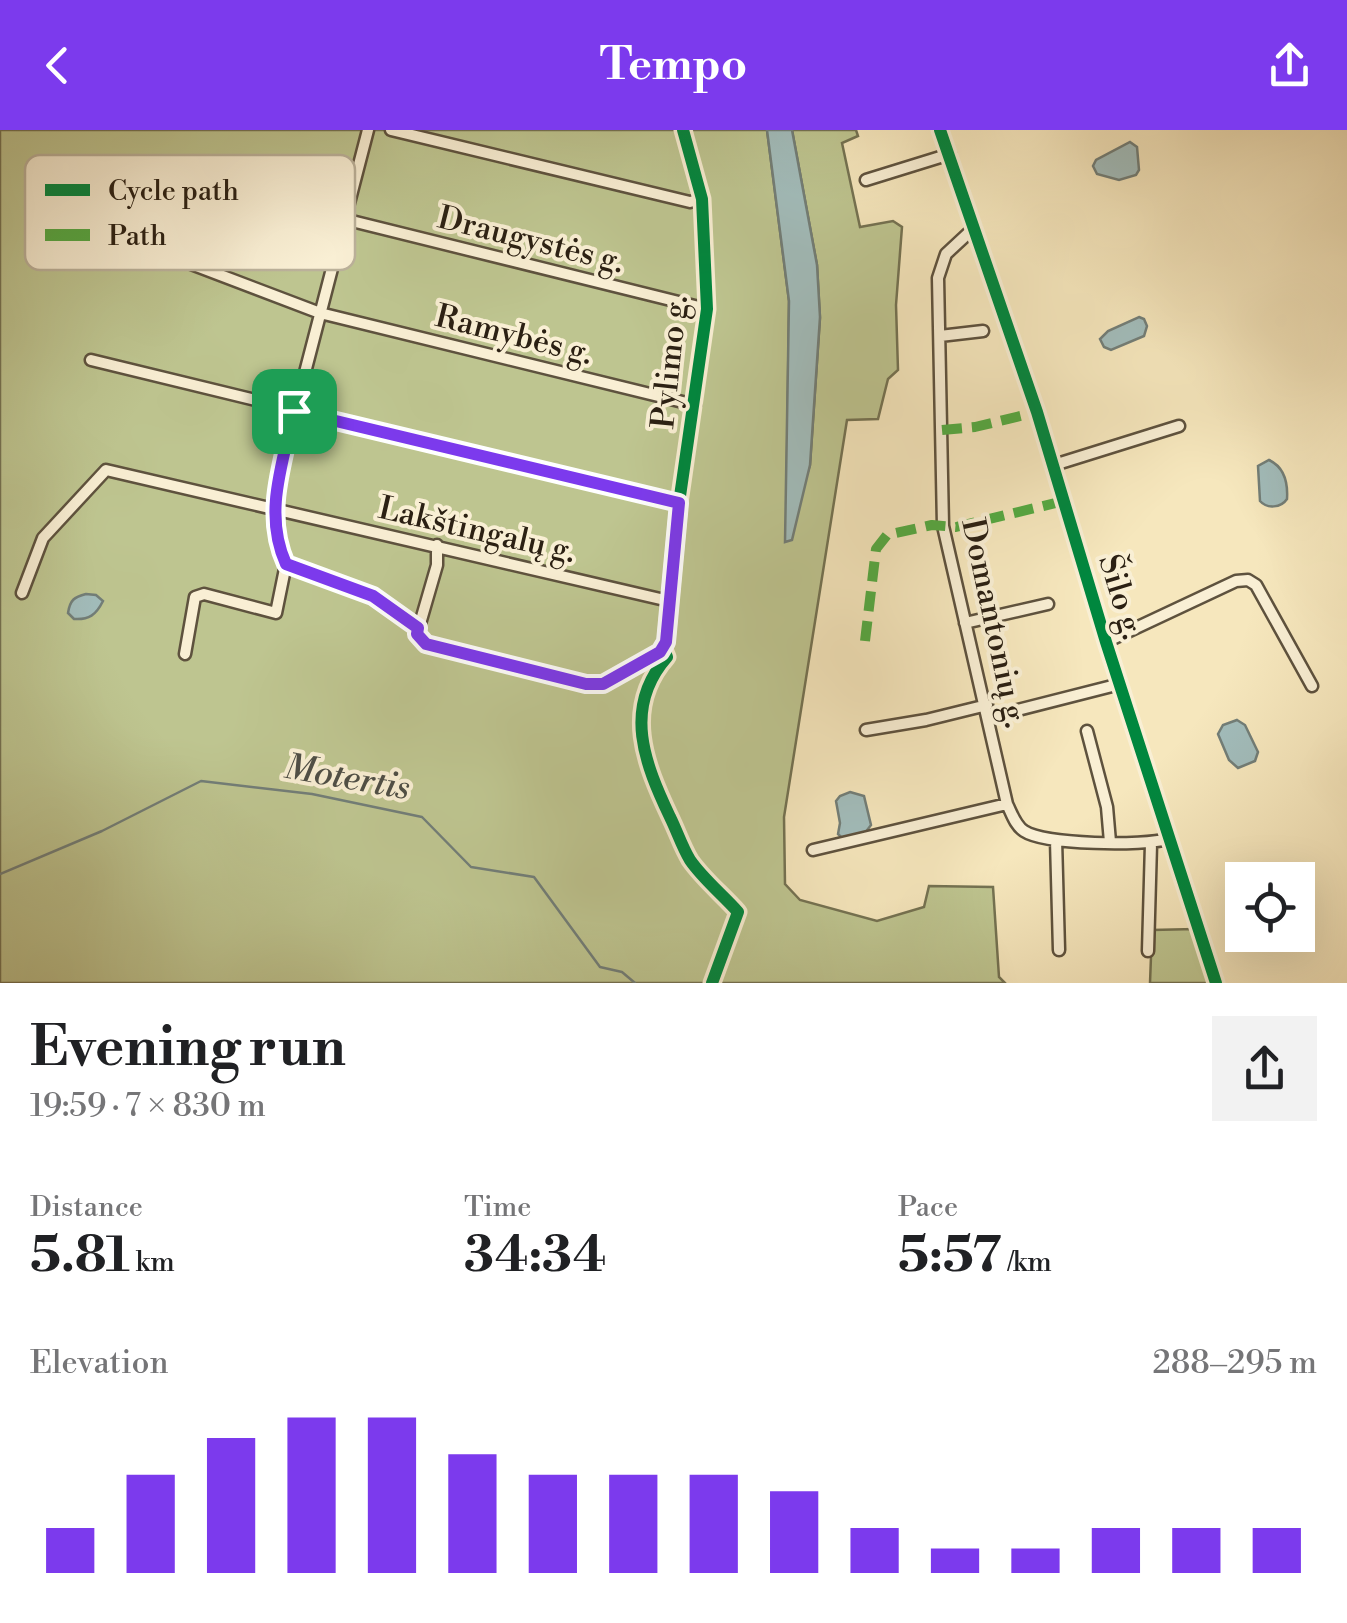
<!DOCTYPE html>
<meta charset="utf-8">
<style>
:root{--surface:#fff;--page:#f2f2f2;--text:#202124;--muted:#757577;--accent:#7c3aed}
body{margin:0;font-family:"Libre Bodoni",serif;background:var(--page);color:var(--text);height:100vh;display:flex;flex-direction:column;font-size:38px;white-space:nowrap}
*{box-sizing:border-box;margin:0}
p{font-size:32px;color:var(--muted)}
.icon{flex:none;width:55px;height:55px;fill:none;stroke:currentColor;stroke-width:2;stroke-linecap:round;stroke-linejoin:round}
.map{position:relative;height:853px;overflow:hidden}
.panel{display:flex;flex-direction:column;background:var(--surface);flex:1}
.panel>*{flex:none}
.controls{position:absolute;left:1225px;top:732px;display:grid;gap:20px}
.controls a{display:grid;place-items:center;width:90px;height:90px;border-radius:0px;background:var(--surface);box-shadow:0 10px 40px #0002;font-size:50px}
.pin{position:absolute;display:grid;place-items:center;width:85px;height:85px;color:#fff;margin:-42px;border-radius:20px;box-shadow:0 5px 15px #0006}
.round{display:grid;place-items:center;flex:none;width:105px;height:105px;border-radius:0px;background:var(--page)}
.overview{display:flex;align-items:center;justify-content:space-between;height:170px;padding:0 30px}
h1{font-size:55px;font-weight:700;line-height:75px}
.figures{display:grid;grid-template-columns:repeat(3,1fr);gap:15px;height:170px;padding:10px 30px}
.figures div{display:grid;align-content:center}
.figures b{font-size:50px;font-weight:700}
.figures small{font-size:28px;font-weight:400}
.figures p{font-size:28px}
.chart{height:280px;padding:20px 30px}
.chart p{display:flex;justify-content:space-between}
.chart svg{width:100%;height:180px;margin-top:10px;stroke:var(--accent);stroke-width:6}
header{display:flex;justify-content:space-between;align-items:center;height:130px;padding:0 30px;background:var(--accent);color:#fff;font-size:45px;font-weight:700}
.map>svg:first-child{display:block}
.green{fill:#bec590;stroke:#747252;stroke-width:2.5}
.water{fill:#a2bdbc;stroke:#727e78;stroke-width:2.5}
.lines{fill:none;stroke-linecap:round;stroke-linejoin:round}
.stream{stroke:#727e78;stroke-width:2.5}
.minor-casing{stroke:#5e523e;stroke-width:15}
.minor{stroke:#f9efd4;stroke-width:10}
.quiet{stroke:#54aa42;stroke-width:10;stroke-dasharray:20 10;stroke-linecap:butt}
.cycleway-casing{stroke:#f9efd4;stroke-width:19}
.cycleway{stroke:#00873e;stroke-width:12}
.route-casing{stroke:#fff;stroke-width:20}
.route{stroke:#7c3aed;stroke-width:12}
.labels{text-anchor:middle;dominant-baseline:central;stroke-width:8;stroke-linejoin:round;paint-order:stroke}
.street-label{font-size:32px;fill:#2b2013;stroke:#f9efd4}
.water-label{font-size:35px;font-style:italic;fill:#4f4f46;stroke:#f9efd4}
.key{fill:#f9efd4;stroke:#bbb19a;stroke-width:2.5}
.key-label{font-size:28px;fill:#2b2013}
</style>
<header><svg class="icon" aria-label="back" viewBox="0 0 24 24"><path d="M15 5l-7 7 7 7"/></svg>Tempo<svg class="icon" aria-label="share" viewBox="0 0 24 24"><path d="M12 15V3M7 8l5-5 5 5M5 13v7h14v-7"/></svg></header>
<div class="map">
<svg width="1347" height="853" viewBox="0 0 1347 853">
<rect width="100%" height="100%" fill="#f6e7bd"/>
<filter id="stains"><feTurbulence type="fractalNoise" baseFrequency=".002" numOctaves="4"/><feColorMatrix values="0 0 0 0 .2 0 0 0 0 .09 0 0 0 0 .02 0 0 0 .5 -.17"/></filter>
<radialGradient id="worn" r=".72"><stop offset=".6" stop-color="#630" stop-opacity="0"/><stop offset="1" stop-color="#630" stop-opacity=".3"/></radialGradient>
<path class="green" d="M0 0H767L789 171 786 411 810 335 820 188 817 135 792 0H856L858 6 842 13 860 97 893 91 902 97 896 175 898 240 888 249 878 289 847 290 784 687 785 754 800 770 877 791 924 777 929 756 993 757 999 847 1005 853H0Z
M1195 799 1213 853H1150L1152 800Z"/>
<path class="water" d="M767 0H792L817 135 820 187 810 335 792 410 785 412 789 171Z
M1130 12 1137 17 1139 40 1136 45 1119 50 1097 44 1093 36 1096 30Z
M1139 187 1144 189 1147 196 1144 206 1111 220 1104 217 1100 209 1108 201Z
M1269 330C1284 337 1288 353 1287 369 1281 378 1267 379 1260 371L1258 336Z
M86 464 96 465 103 471C96 485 89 490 74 489L68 483C70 470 74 467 86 464Z
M1237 590 1245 595 1258 622 1255 631 1238 638 1229 630 1218 604 1223 595Z
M850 662 864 666 871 695 865 703 842 708 838 704 840 693 836 671 840 666Z"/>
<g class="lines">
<path class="stream" d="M0 744 102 701 201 651 312 664 422 687 471 737 534 747 600 837 622 842 635 853"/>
<g class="minor-casing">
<path id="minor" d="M391 0 690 72 702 69
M940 0 1037 282 1106 512 1216 853
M866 50 950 24
M275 72 707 179
M975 97 946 124 938 148 943 396 1007 674C1012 684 1015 695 1024 701 1045 715 1143 716 1168 709
M149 118 320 183 695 275
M940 206 983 201
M91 230 679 373
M1054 335 1179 296
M437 415V435L417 504 425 514 586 553 603 554 660 522 666 512 679 373 707 179 702 69 683 0
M286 434 373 466 418 498
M22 463 43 408 106 340 669 471
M965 493 1048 474
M1106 512 1236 451 1248 450 1256 455 1312 556
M185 524 195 467 204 464 276 483 286 434 278 416 273 377 295 281 368 0
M990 587 1120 554
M866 600 926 590 987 575
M1087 601 1107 677 1110 712
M1056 710 1059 820
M813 720 1007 674
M1148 821 1151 714"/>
</g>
<use href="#minor" class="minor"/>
<path class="quiet" d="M942 300 975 297 1037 282
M865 511 876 419 887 405 932 395 956 397 1064 371"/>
<g class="cycleway-casing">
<path id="cycleway" d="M683 0 702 69 707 179 679 373 666 512 663 517 667 527C622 578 645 634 670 687 677 701 682 717 690 730 703 749 723 765 738 782L712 853
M940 0 1037 282 1106 512 1216 853"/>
</g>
<use href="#cycleway" class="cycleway"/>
</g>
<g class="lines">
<g class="route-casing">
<path id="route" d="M294 281 679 373 666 512 660 522 603 554H586L426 514 417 504 418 498 373 466 286 434C263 383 283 333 294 281Z"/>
</g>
<use href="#route" class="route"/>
</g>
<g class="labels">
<g class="street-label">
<text transform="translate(531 110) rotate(14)">Draugystės g.</text>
<text transform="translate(514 205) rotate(14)">Ramybės g.</text>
<text transform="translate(670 232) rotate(-84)">Pylimo g.</text>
<text transform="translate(477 400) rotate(13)">Lakštingalų g.</text>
<text transform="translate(1121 467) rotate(73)">Šilo g.</text>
<text transform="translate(994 493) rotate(78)">Domantonių g.</text>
</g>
<g class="water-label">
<text transform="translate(347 648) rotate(10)">Motertis</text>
</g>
</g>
<rect x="25" y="25" width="330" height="115" rx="15" class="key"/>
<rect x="45" y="54" width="45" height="12" fill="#00873e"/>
<rect x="45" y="99" width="45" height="12" fill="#54aa42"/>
<g class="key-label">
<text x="108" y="70">Cycle path</text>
<text x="108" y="115">Path</text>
</g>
<rect width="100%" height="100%" filter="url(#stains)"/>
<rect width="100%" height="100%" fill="url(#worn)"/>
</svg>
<div class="controls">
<a><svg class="icon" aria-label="locate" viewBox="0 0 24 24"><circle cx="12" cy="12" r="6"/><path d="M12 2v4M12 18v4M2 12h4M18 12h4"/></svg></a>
</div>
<div class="pin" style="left:294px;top:281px;background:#1e9e55"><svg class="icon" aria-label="arrive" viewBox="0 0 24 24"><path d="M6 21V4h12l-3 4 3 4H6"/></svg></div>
</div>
<section class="panel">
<div class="overview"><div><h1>Evening run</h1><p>19:59 · 7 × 830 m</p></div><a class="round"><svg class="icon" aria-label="share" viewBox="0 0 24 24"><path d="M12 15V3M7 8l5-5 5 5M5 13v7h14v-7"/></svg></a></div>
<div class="figures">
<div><p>Distance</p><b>5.81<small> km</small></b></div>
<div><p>Time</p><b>34:34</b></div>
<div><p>Pace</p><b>5:57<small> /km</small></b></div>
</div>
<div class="chart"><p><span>Elevation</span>288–295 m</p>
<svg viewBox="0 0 160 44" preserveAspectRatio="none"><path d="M5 44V33M15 44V20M25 44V11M35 44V6M45 44V6M55 44V15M65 44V20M75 44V20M85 44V20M95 44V24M105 44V33M115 44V38M125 44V38M135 44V33M145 44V33M155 44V33"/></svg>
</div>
</section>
